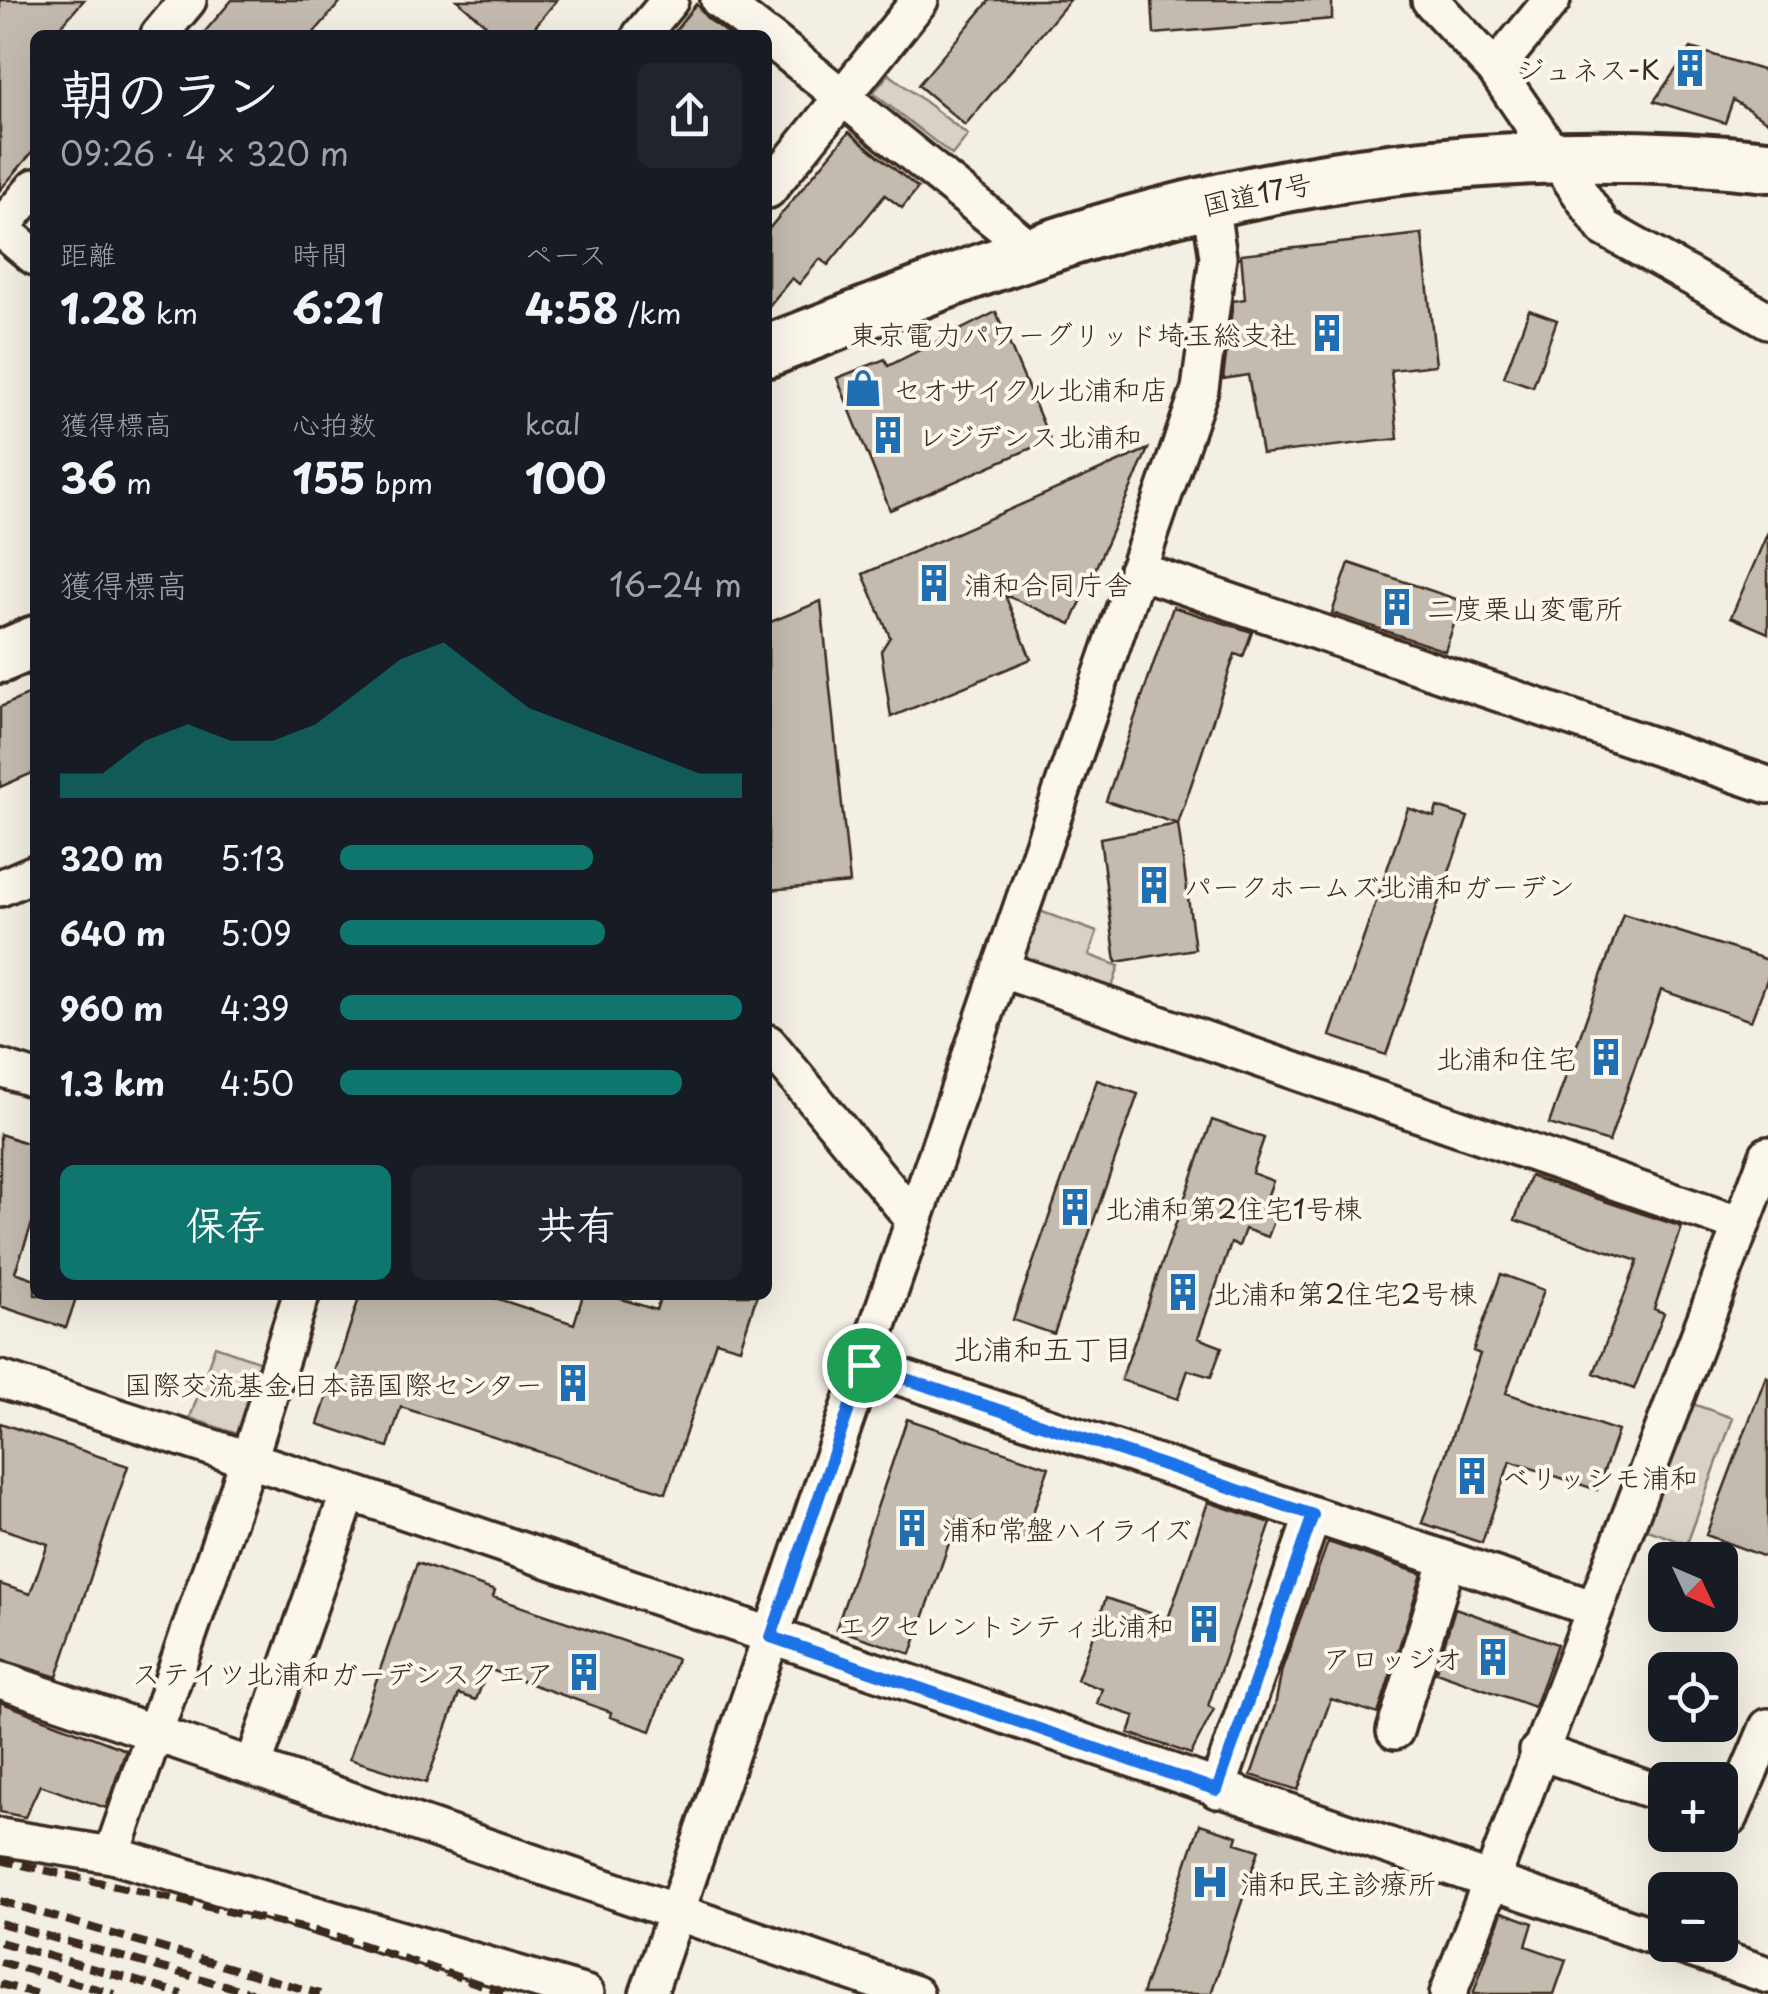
<!DOCTYPE html>
<html lang="ja">
<meta charset="utf-8">
<style>
:root{--surface:#171b24;--page:#20242c;--text:#f1f3f6;--muted:#9ea1a6;--accent:#0f766e}
body{margin:0;font-family:"Playpen Sans","Klee One",sans-serif;background:var(--page);color:var(--text);height:100vh;display:flex;flex-direction:column;font-size:38px;white-space:nowrap}
*{box-sizing:border-box;margin:0}
p{font-size:32px;color:var(--muted)}
.icon{flex:none;width:55px;height:55px;fill:none;stroke:currentColor;stroke-width:2;stroke-linecap:round;stroke-linejoin:round}
.map{position:relative;flex:1;overflow:hidden}
.sheet{position:absolute;left:30px;top:30px;width:742px;height:1270px;display:flex;flex-direction:column;background:var(--surface);border-radius:15px;box-shadow:0 10px 40px #0002}
.sheet>*{flex:none}
.needle{width:65px;rotate:134deg}
.tools{position:absolute;left:1648px;top:1542px;display:grid;gap:20px}
.tools a{display:grid;place-items:center;width:90px;height:90px;border-radius:15px;background:var(--surface);box-shadow:0 10px 40px #0002;font-size:50px}
.pin{position:absolute;display:grid;place-items:center;width:85px;height:85px;color:#fff;margin:-42px;border:5px solid #fff;border-radius:50%;box-shadow:0 2px 10px #0007}
.round{display:grid;place-items:center;flex:none;width:105px;height:105px;border-radius:15px;background:var(--page)}
.headline{display:flex;align-items:center;justify-content:space-between;height:170px;padding:0 30px}
h1{font-size:55px;font-weight:700;line-height:75px}
.figures{display:grid;grid-template-columns:repeat(3,1fr);gap:15px;height:170px;padding:10px 30px}
.figures div{display:grid;align-content:center}
.figures b{font-size:42px;font-weight:700}
.figures small{font-size:28px;font-weight:400}
.figures p{font-size:28px}
.chart{height:280px;padding:20px 30px}
.chart p{display:flex;justify-content:space-between}
.chart svg{width:100%;height:180px;margin-top:10px;fill:var(--accent);opacity:.7}
.button{display:flex;gap:20px;margin-top:auto;padding:20px 30px}
.button a{flex:1;height:115px;border-radius:15px;background:var(--accent);color:#fff;font-size:40px;font-weight:700;line-height:115px;text-align:center}
.button a+a{background:var(--page);color:var(--text)}
ul{padding:0 30px;list-style:none;font-size:32px}
li{display:grid;grid-template-columns:160px 120px 1fr;align-items:center;height:75px}
li i{height:25px;border-radius:12px;background:var(--accent)}
.map>svg:first-child{display:block}
.green{fill:#d8d1c6;stroke:#8a7e72;stroke-width:2.5}
.building{fill:#c3bbb0;stroke:#3b2a1e;stroke-width:2.5}
.lines{fill:none;stroke-linecap:round;stroke-linejoin:round}
.minor-casing{stroke:#3b2a1e;stroke-width:42}
.highway-casing{stroke:#3b2a1e;stroke-width:58}
.minor{stroke:#fbf7ec;stroke-width:35}
.highway{stroke:#fbf7ec;stroke-width:50}
.rail{stroke:#3b2a1e;stroke-width:8;stroke-dasharray:15 8;stroke-linecap:butt}
.route-casing{stroke:#fff;stroke-width:20}
.route{stroke:#1a73e8;stroke-width:12}
.labels{text-anchor:middle;dominant-baseline:central;stroke-width:8;stroke-linejoin:round;paint-order:stroke}
.poi-label{font-size:28px;fill:#3b2a1e;stroke:#fbf7ec;text-anchor:start}
.street-label{font-size:28px;fill:#3b2a1e;stroke:#fbf7ec}
.neighbourhood-label{font-size:30px;fill:#3b2a1e;stroke:#fbf7ec}
</style>
<div class="map">
<svg width="1768" height="1994" viewBox="0 0 1768 1994">
<rect width="100%" height="100%" fill="#f3efe4"/>
<filter id="ink" filterUnits="userSpaceOnUse"><feTurbulence type="fractalNoise" baseFrequency=".01" numOctaves="2"/><feDisplacementMap in="SourceGraphic" scale="20" xChannelSelector="R" yChannelSelector="G"/><feConvolveMatrix kernelMatrix="1 2 1 2 8 2 1 2 1" color-interpolation-filters="sRGB"/></filter>
<g filter="url(#ink)">
<path class="green" d="M889 74 968 135 952 155 873 93Z
M1037 910 1097 932 1089 955 1119 966 1111 991 1027 965 1019 951Z
M215 1346 261 1362 237 1434 190 1418Z
M1690 1403 1733 1418 1687 1544 1645 1529Z"/>
<path class="building" d="M0 0H84L53 35H35V149L0 190Z
M232 0H342L312 35H202Z
M457 0H557L528 35H498Z
M990 0H1070L965 125 918 85Z
M1152 0H1332V19L1154 34Z
M696 4 706 17 729 35H672Z
M1691 48 1768 72V122L1733 100 1725 123 1654 101Z
M849 132 918 188 902 208 885 195 828 265 820 259 799 284 792 278 768 307V230Z
M1422 234 1436 365 1391 370 1398 439 1262 454 1248 375 1223 379 1233 301 1245 299 1241 254Z
M1529 310 1557 320 1533 387 1504 377Z
M996 312 1050 440 890 510 837 378 885 359 888 366Z
M1148 449 1071 624 1005 595 1031 659 891 717 881 651 890 637 863 574Z
M1768 532V633L1731 617Z
M1349 563 1462 601 1445 651 1332 613Z
M821 601 850 883 768 890V623Z
M1173 607 1252 632 1243 657 1235 654 1178 824 1106 801Z
M35 692V772L0 787V707Z
M1437 807 1468 817 1386 1055 1330 1036 1408 808 1434 817Z
M1178 824 1195 949 1116 962 1100 838Z
M1623 914 1768 960V977L1751 1021 1661 990 1609 1142 1549 1124Z
M1097 1080 1138 1094 1054 1334 1013 1320Z
M1212 1120 1264 1138 1252 1173 1273 1181 1265 1203 1279 1208 1268 1237 1245 1229 1239 1246 1231 1243 1198 1338 1222 1347 1211 1377 1188 1370 1178 1399 1121 1380Z
M0 1134 35 1146V1215L15 1272 35 1279V1295H77L66 1328 0 1306Z
M1530 1176 1682 1227 1654 1309 1664 1313 1634 1389 1594 1373 1638 1261 1515 1220Z
M1501 1274 1544 1290 1506 1393 1618 1431 1597 1490 1510 1461 1482 1543 1422 1523 1480 1354 1473 1351Z
M360 1295H486L574 1324 583 1295H609L656 1310 661 1295H757L740 1348 716 1341 666 1493 401 1407 388 1447 318 1424Z
M1766 1376 1768 1377V1558L1706 1535Z
M907 1419 1049 1467 1024 1538 958 1517 911 1654 836 1629Z
M0 1423 128 1466 57 1677 0 1659V1584L30 1594 48 1544 0 1528Z
M1208 1502 1271 1523 1208 1706 1214 1709 1191 1754 1129 1733 1135 1716 1097 1704 1102 1689 1077 1680 1106 1598 1168 1619Z
M1328 1542 1422 1574 1378 1714 1331 1699 1298 1790 1251 1775 1275 1706 1282 1669Z
M417 1563 495 1591 493 1597 677 1659 651 1731 610 1717 611 1712 488 1669 476 1700 459 1694 426 1783 349 1759Z
M1455 1608 1557 1644 1534 1707 1436 1672Z
M0 1702 126 1750 106 1808 40 1785 25 1817 0 1812Z
M1200 1824 1238 1836 1236 1843 1259 1850 1211 1994H1142Z
M1502 1912 1533 1923 1526 1946 1566 1960 1554 1994H1473Z"/>
<g class="lines">
<g class="minor-casing">
<path id="minor" d="M719 0 764 35
M1430 0 1495 69 1604 228 1768 320
M159 35 188 0
M641 35 670 0
M768 37 1033 251
M1495 69 1552 0
M768 190 920 0
M0 228 35 257
M0 229 35 187
M1137 570 1768 785
M0 888 35 873
M1000 969 1741 1225
M768 1043 914 1220
M0 1068 35 1079
M864 1365 1592 1608
M0 1379 349 1492 1665 1940
M0 1680 915 1994
M1395 1731 1448 1560
M1538 1751 1665 1795
M253 1767 349 1492
M1217 1790 1313 1515
M1720 1813 1730 1817 1768 1727
M0 1837 112 1855 586 1994
M112 1855 248 1462 301 1295
M1679 1945 1768 1975
M648 1994 1200 389 1218 257 1210 202
M1448 1994 1768 1155"/>
</g>
<g class="highway-casing">
<path id="highway" d="M768 351C855 317 941 283 1030 253 1264 173 1522 139 1768 166
M0 657 35 642"/>
</g>
<use href="#minor" class="minor"/>
<use href="#highway" class="highway"/>
<path class="rail" d="M0 1860 333 1935 509 1994
M0 1901 320 1994
M0 1923 256 1994
M0 1942 182 1994
M0 1962 115 1994
M0 1984 38 1994"/>
</g>
</g>
<g class="lines" filter="url(#ink)">
<g class="route-casing">
<path id="route" d="M864 1365 1313 1515 1217 1790 771 1637Z"/>
</g>
<use href="#route" class="route"/>
</g>
<defs>
<g id="building-bare" transform="scale(3)"><path d="M-4-6H4V6H1V3H-1V6H-4ZM-2.5-4.3h1.7v1.8h-1.7ZM.8-4.3h1.7v1.8H.8ZM-2.5-1h1.7V.8h-1.7ZM.8-1h1.7V.8H.8Z" fill="#1f6fb2" stroke="#fbf7ec" stroke-width="2.5" paint-order="stroke"/></g>
<g id="shop-bare" transform="scale(3)"><path d="M-5-2.5h2.3a2.7 3.5 0 0 1 5.4 0H5L5.5 6h-11ZM-1.5-2.5h3a1.5 2.3 0 0 0-3 0Z" fill="#1f6fb2" stroke="#fbf7ec" stroke-width="2.5" paint-order="stroke"/></g>
<g id="hospital-bare" transform="scale(3)"><path d="M-5-5h3v3.5h4V-5h3V5h-3V1.5h-4V5h-3Z" fill="#1f6fb2" stroke="#fbf7ec" stroke-width="2.5" paint-order="stroke"/></g>
</defs>
<g fill-rule="evenodd">
<use href="#building-bare" x="1690" y="68"/>
<use href="#building-bare" x="1327" y="333"/>
<use href="#shop-bare" x="863" y="388"/>
<use href="#building-bare" x="888" y="435"/>
<use href="#building-bare" x="934" y="583"/>
<use href="#building-bare" x="1397" y="607"/>
<use href="#building-bare" x="1154" y="885"/>
<use href="#building-bare" x="1606" y="1057"/>
<use href="#building-bare" x="1075" y="1207"/>
<use href="#building-bare" x="1183" y="1292"/>
<use href="#building-bare" x="573" y="1383"/>
<use href="#building-bare" x="1472" y="1476"/>
<use href="#building-bare" x="912" y="1528"/>
<use href="#building-bare" x="1204" y="1624"/>
<use href="#building-bare" x="1493" y="1657"/>
<use href="#building-bare" x="584" y="1672"/>
<use href="#hospital-bare" x="1210" y="1882"/>
</g>
<g class="labels">
<g class="poi-label">
<text x="1660" y="68" text-anchor="end">ジュネス-K</text>
<text x="1297" y="333" text-anchor="end">東京電力パワーグリッド埼玉総支社</text>
<text x="893" y="388">セオサイクル北浦和店</text>
<text x="918" y="435">レジデンス北浦和</text>
<text x="964" y="583">浦和合同庁舎</text>
<text x="1427" y="607">二度栗山変電所</text>
<text x="1184" y="885">パークホームズ北浦和ガーデン</text>
<text x="1576" y="1057" text-anchor="end">北浦和住宅</text>
<text x="1105" y="1207">北浦和第2住宅1号棟</text>
<text x="1213" y="1292">北浦和第2住宅2号棟</text>
<text x="543" y="1383" text-anchor="end">国際交流基金日本語国際センター</text>
<text x="1502" y="1476">ベリッシモ浦和</text>
<text x="942" y="1528">浦和常盤ハイライズ</text>
<text x="1174" y="1624" text-anchor="end">エクセレントシティ北浦和</text>
<text x="1463" y="1657" text-anchor="end">アロッジオ</text>
<text x="554" y="1672" text-anchor="end">ステイツ北浦和ガーデンスクエア</text>
<text x="1240" y="1882">浦和民主診療所</text>
</g>
<g class="street-label">
<text transform="translate(1257 193) rotate(-12)">国道17号</text>
</g>
<g class="neighbourhood-label">
<text x="1043" y="1347">北浦和五丁目</text>
</g>
</g>
</svg>
<div class="tools">
<a><svg class="needle" viewBox="-14 -14 28 28"><path d="M0-13l5 13h-10z" fill="#e53935"/><path d="M0 13l5-13h-10z" fill="#9ea1a6"/></svg></a>
<a><svg class="icon" aria-label="locate" viewBox="0 0 24 24"><circle cx="12" cy="12" r="6"/><path d="M12 2v4M12 18v4M2 12h4M18 12h4"/></svg></a>
<a>+</a>
<a>−</a>
</div>
<div class="pin" style="left:864px;top:1365px;background:#1e9e55"><svg class="icon" aria-label="arrive" viewBox="0 0 24 24"><path d="M6 21V4h12l-3 4 3 4H6"/></svg></div>
<section class="sheet">
<div class="headline"><div><h1>朝のラン</h1><p>09:26 · 4 × 320 m</p></div><a class="round"><svg class="icon" aria-label="share" viewBox="0 0 24 24"><path d="M12 15V3M7 8l5-5 5 5M5 13v7h14v-7"/></svg></a></div>
<div class="figures">
<div><p>距離</p><b>1.28<small> km</small></b></div>
<div><p>時間</p><b>6:21</b></div>
<div><p>ペース</p><b>4:58<small> /km</small></b></div>
</div>
<div class="figures">
<div><p>獲得標高</p><b>36<small> m</small></b></div>
<div><p>心拍数</p><b>155<small> bpm</small></b></div>
<div><p>kcal</p><b>100</b></div>
</div>
<div class="chart"><p><span>獲得標高</span>16–24 m</p>
<svg viewBox="0 0 160 44" preserveAspectRatio="none"><path d="M0 44V38L10 38L20 30L30 26L40 30L50 30L60 26L70 18L80 10L90 6L100 14L110 22L120 26L130 30L140 34L150 38L160 38V44z"/></svg>
</div>
<ul>
<li><b>320 m</b>5:13<i style="width:63%"></i></li>
<li><b>640 m</b>5:09<i style="width:66%"></i></li>
<li><b>960 m</b>4:39<i style="width:100%"></i></li>
<li><b>1.3 km</b>4:50<i style="width:85%"></i></li>
</ul>
<div class="button"><a>保存</a><a>共有</a></div>
</section>
</div>
